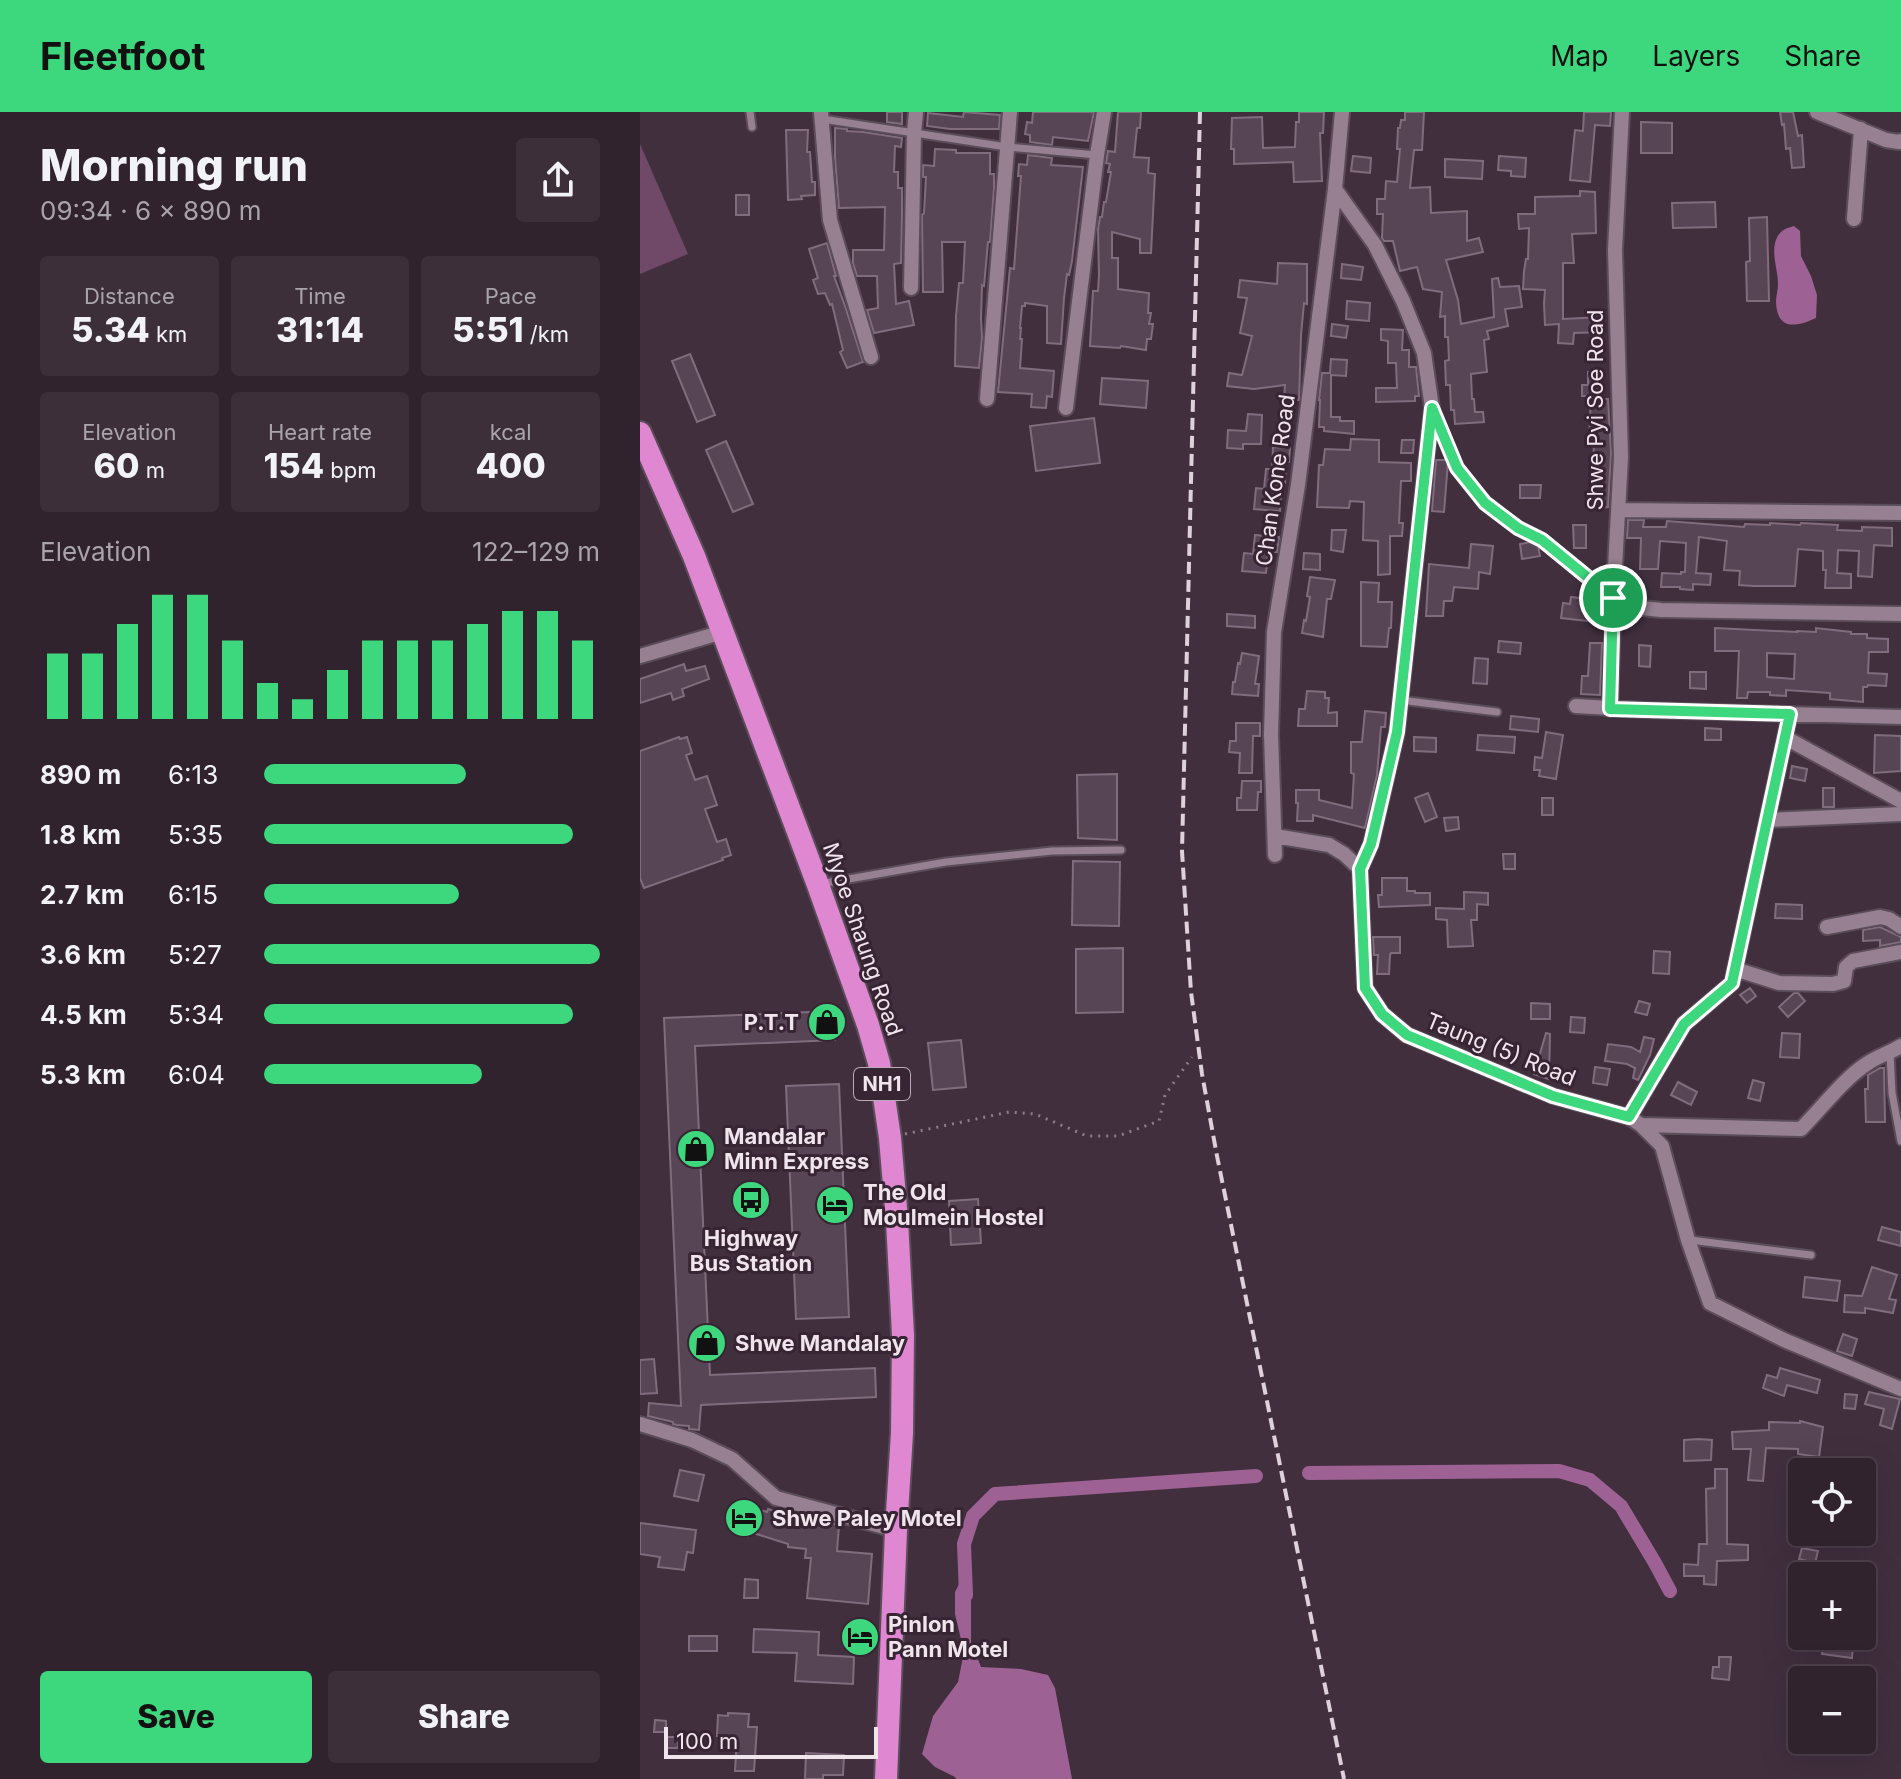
<!DOCTYPE html>
<meta charset="utf-8">
<style>
:root{--surface:#31232e;--page:#3d2f3a;--text:#f1f3f6;--muted:#a8a4aa;--line:#4c404a;--accent:#3dd77e}
body{margin:0;font-family:Inter,sans-serif;background:var(--page);color:var(--text);height:100vh;display:flex;flex-direction:column;font-size:30px;white-space:nowrap}
*{box-sizing:border-box;margin:0}
p{font-size:26px;color:var(--muted)}
.icon{flex:none;width:44px;height:44px;fill:none;stroke:currentColor;stroke-width:2;stroke-linecap:round;stroke-linejoin:round}
.map{position:relative;flex:1;overflow:hidden}
.side{display:flex;flex-direction:column;background:var(--surface);width:640px}
.side>*{flex:none}
.controls{position:absolute;left:1148px;top:1346px;display:grid;gap:16px}
.controls a{display:grid;place-items:center;width:88px;height:88px;border-radius:8px;background:var(--surface);box-shadow:0 8px 32px #0002,0 0 0 2px var(--line);font-size:40px}
.scale{position:absolute;left:24px;bottom:20px;width:214px;box-sizing:border-box;padding-left:8px;border:4px solid #f0e4ed;border-top:0;font-size:22px;line-height:28px;white-space:nowrap;color:#f0e4ed;-webkit-text-stroke:6px #372533;paint-order:stroke}
.pin{position:absolute;display:grid;place-items:center;width:68px;height:68px;color:#fff;margin:-34px;border:4px solid #fff;border-radius:50%;box-shadow:0 2px 8px #0007}
.round{display:grid;place-items:center;flex:none;width:84px;height:84px;border-radius:8px;background:var(--page)}
.head{display:flex;align-items:center;justify-content:space-between;height:136px;padding:0 40px}
h1{font-size:44px;font-weight:800;line-height:60px}
.stats{display:grid;grid-template-columns:repeat(3,1fr);gap:12px;height:136px;padding:8px 40px}
.stats div{display:grid;align-content:center;border-radius:8px;background:var(--page);text-align:center}
.stats b{font-size:34px;font-weight:800}
.stats small{font-size:22px;font-weight:400}
.stats p{font-size:22px}
.chart{height:224px;padding:16px 40px}
.chart p{display:flex;justify-content:space-between}
.chart svg{width:100%;height:144px;margin-top:8px;stroke:var(--accent);stroke-width:6}
.action{display:flex;gap:16px;margin-top:auto;padding:16px 40px}
.action a{flex:1;height:92px;border-radius:8px;background:var(--accent);color:#111;font-size:32px;font-weight:800;line-height:92px;text-align:center}
.action a+a{background:var(--page);color:var(--text)}
ul{padding:0 40px;list-style:none;font-size:26px}
li{display:grid;grid-template-columns:128px 96px 1fr;align-items:center;height:60px}
li i{height:20px;border-radius:10px;background:var(--accent)}
header{display:flex;align-items:center;gap:48px;box-sizing:border-box;height:112px;padding:0 40px;background:var(--accent);color:#111}
header strong{font-size:38px}
nav{display:flex;gap:44px;margin-inline-start:auto;font-size:28px}
main{display:flex;flex:1;min-height:0}
.map>svg:first-child{display:block}
.green{fill:#704969}
.water{fill:#9e6194}
.lines{fill:none;stroke-linecap:round;stroke-linejoin:round}
.canal{stroke:#9e6194;stroke-width:14}
.building{fill:#574454;stroke:#816c7d;stroke-width:2;fill-rule:evenodd}
.service-casing{stroke:#5b4c59;stroke-width:11}
.minor-casing{stroke:#5b4c59;stroke-width:18}
.trunk-casing{stroke:#5b4c59;stroke-width:26}
.path{stroke:#8d7d8a;stroke-width:3;stroke-dasharray:2 6;stroke-linecap:butt}
.service{stroke:#968092;stroke-width:7}
.minor{stroke:#968092;stroke-width:14}
.trunk{stroke:#df87d1;stroke-width:22}
.rail{stroke:#ddd1da;stroke-width:4;stroke-dasharray:12 6;stroke-linecap:butt}
.route-casing{stroke:#fff;stroke-width:16}
.route{stroke:#3dd77e;stroke-width:10}
.labels{text-anchor:middle;dominant-baseline:central;stroke-width:6;stroke-linejoin:round;paint-order:stroke}
.shield{fill:#372533;stroke:#b8abb5;stroke-width:2}
.shield-label{font-size:20px;font-weight:bold;fill:#f0e4ed}
.street-label{font-size:22px;fill:#f0e4ed;stroke:#372533}
.poi-label{font-size:22px;font-weight:bold;fill:#f0e4ed;stroke:#372533;text-anchor:start}
</style>
<header>
<strong>Fleetfoot</strong>
<nav><a>Map</a><a>Layers</a><a>Share</a></nav>
</header>
<main>
<section class="side">
<div class="head"><div><h1>Morning run</h1><p>09:34 · 6 × 890 m</p></div><a class="round"><svg class="icon" aria-label="share" viewBox="0 0 24 24"><path d="M12 15V3M7 8l5-5 5 5M5 13v7h14v-7"/></svg></a></div>
<div class="stats">
<div><p>Distance</p><b>5.34<small> km</small></b></div>
<div><p>Time</p><b>31:14</b></div>
<div><p>Pace</p><b>5:51<small> /km</small></b></div>
</div>
<div class="stats">
<div><p>Elevation</p><b>60<small> m</small></b></div>
<div><p>Heart rate</p><b>154<small> bpm</small></b></div>
<div><p>kcal</p><b>400</b></div>
</div>
<div class="chart"><p><span>Elevation</span>122–129 m</p>
<svg viewBox="0 0 160 44" preserveAspectRatio="none"><path d="M5 44V24M15 44V24M25 44V15M35 44V6M45 44V6M55 44V20M65 44V33M75 44V38M85 44V29M95 44V20M105 44V20M115 44V20M125 44V15M135 44V11M145 44V11M155 44V20"/></svg>
</div>
<ul>
<li><b>890 m</b>6:13<i style="width:60%"></i></li>
<li><b>1.8 km</b>5:35<i style="width:92%"></i></li>
<li><b>2.7 km</b>6:15<i style="width:58%"></i></li>
<li><b>3.6 km</b>5:27<i style="width:100%"></i></li>
<li><b>4.5 km</b>5:34<i style="width:92%"></i></li>
<li><b>5.3 km</b>6:04<i style="width:65%"></i></li>
</ul>
<div class="action"><a>Save</a><a>Share</a></div>
</section>
<div class="map">
<svg width="1261" height="1667" viewBox="0 0 1261 1667">
<rect width="100%" height="100%" fill="#412f3e"/>
<path class="green" d="M0 32 48 142 0 162Z"/>
<path class="water" d="M1154 114 1160 119 1161 144 1171 164 1177 183 1176 206C1157 215 1137 219 1136 190 1136 184 1138 178 1138 172 1138 158 1131 141 1136 128 1139 119 1146 116 1154 114Z
M322 1466 331 1467V1530L341 1555 381 1557 408 1563 415 1576 432 1667H316L315 1665 295 1655 282 1642 293 1604 318 1570 324 1540 315 1502V1480Z"/>
<g class="lines">
<path class="canal" d="M669 1361 919 1359 950 1368 981 1394 1015 1451 1030 1479
M326 1483 324 1432 333 1404 355 1382 616 1364"/>
</g>
<path class="building" d="M247 0H262V12L247 10Z
M324 0 360 3 359 17H310L287 14 288 1 323 5Z
M393 0H454L448 29 413 25 412 33 390 30V23L385 22 387 10 392 11Z
M478 0H501L500 16H497L494 45 509 46 508 61 515 62 511 141H500V127L472 120V146H478V177L509 181 508 201H511L509 212H513L511 227H507L506 238 481 234 480 236 450 234 453 179H458L459 163 458 117 460 105H462L464 90H466L471 60H468L470 52 466 51 468 39 475 40Z
M659 0H684L683 21H680L682 69 654 70 653 50 594 52V37H591L592 6 622 5 623 36 655 35 656 10H659Z
M765 0H784L782 38H774L770 76 790 75 791 101 827 99V129L839 126 843 140 806 148 818 188 821 212 854 205 852 167 858 166 860 175 879 174 882 195 865 197 868 214 847 219 849 227 844 228 847 260 831 262 832 287H834L835 300H843L844 310 815 312 814 298H811L810 273H806L805 249 809 248 808 225H805V204L800 205 802 180 783 177 777 155 760 159 753 129H744L742 126 743 102H737V87H745L746 69 757 70 760 37H757L758 16H760L761 8H765Z
M944 0H971L970 14 955 13 950 70 930 68 935 18 943 19Z
M1140 0H1153L1158 24 1162 23 1164 55 1152 56 1150 36 1146 37 1144 12 1142 13Z
M1001 10 1032 11V41H1001Z
M195 16 207 17V19L223 20 262 26 261 35 255 34 254 60H258V76H262V102L261 151 254 152 256 192 269 189 274 213 234 221 227 198 238 196 237 164H217L213 151V138H244L245 95 199 96 195 45Z
M146 18H168L167 40H170L172 70H175V83L161 84 162 87 148 88Z
M295 37 316 38V41H350V62H354V76L350 130H348L344 174 342 173 341 206 342 226 339 256 315 254 316 204 319 171H323L325 130H302L303 180H283L282 103 284 101 286 65H283V53L294 54Z
M388 43 412 46 411 53 443 55 432 149 429 163 427 162 424 186 421 232 407 231V194L385 191V194H382L380 216H381L380 227H382L380 256 414 259 412 285 407 284 406 296 391 295 392 282 358 280 370 156 374 157 381 64H378L379 52 387 53Z
M713 44 731 46 730 61 711 59Z
M859 44 886 46 885 65 871 64V59L858 58Z
M805 47 843 49 842 67 805 65Z
M940 79 955 80 956 121 932 122 934 151H923V207L962 205 963 220 934 221 933 232 918 231 919 212 905 213 904 192 905 178 883 177 884 159 886 147H888L889 116 879 117 878 102H895V85L940 84Z
M96 83H109V103H96Z
M1075 90 1076 115 1033 116 1032 91Z
M1127 105 1129 189H1107L1106 150 1110 149 1109 106Z
M187 131 196 164H194L205 194 223 250 207 256 200 240 203 238 192 192 190 193 185 181 178 182 173 168 178 166 169 137Z
M638 151 667 152V192L664 191 661 223 659 288 644 287 645 273 614 277 587 274 589 261 602 263 612 224 600 221 607 186 598 185 600 168 637 172Z
M702 152 723 155 721 168 701 166Z
M707 189 730 191 729 209 706 207Z
M692 212 708 214 706 226 691 224Z
M741 217 763 218 762 238H769V255H776L779 284H775V289L736 290V276H757L756 251H748V229L741 228Z
M50 242 75 303 57 310 32 249Z
M691 247 707 248 706 264 691 263V305H700V309H714V322L684 319V315H679L680 288H679L682 261H690Z
M948 260H962V287H968L971 341 968 395 959 396 958 359H953L954 329 949 328 951 284H942V273H948Z
M462 266 508 269 506 296 460 292Z
M608 302 622 303 621 332H603V337L587 336 588 318 606 319Z
M454 306 460 351 396 359 390 314Z
M711 327 739 328V350L771 351V369H761L759 411H763L762 424H750V462L738 463V429L723 428 724 390 710 389 709 396 677 395 679 353H683L685 337 710 338Z
M762 328H774L773 341H761Z
M86 329 113 392 93 400 66 338Z
M633 335 650 336 649 350H646L645 371H642L640 399 614 397 616 376 624 377 626 357H632Z
M796 348H807L808 350 804 400 792 399Z
M880 373H901L900 386H880Z
M988 408H1004L1003 415H1026L1027 409 1104 415 1105 412 1130 413V411L1160 413 1161 411 1198 413 1197 418 1222 419V415L1252 416V434L1234 433 1232 465 1218 464 1219 439 1198 438 1197 461 1211 462V476H1185L1186 458H1183V439L1158 437 1155 474H1114L1099 473 1100 459 1084 458 1087 429 1059 425 1056 461 1071 462 1070 473 1053 472V478L1040 477V475H1021L1022 461 1041 462V460H1045L1046 431 1020 429 1018 457H1000L1001 426H987Z
M933 413H946V436H934Z
M692 418H706L703 440 691 438Z
M615 423 639 425 637 440H628L626 461 602 459 604 441 613 442Z
M892 430 898 434 900 444 882 447 880 432Z
M831 432 853 434 850 462 839 460 838 477 814 475 812 489H804L803 504H786L789 452 829 456Z
M664 441 680 442V458L663 457Z
M670 465 695 468 691 487H687L683 525 662 521 664 508 666 509 670 485 667 484Z
M721 470 739 471 738 490H752L751 516H749L747 535 721 534Z
M931 485 949 487 947 509 921 506 923 491 930 492Z
M587 502 615 504V516L587 514Z
M1075 516 1157 520V519L1176 520V516L1211 520V522H1227V526L1248 527V540H1229L1228 561 1247 562 1246 574 1228 573 1227 575H1223V590L1190 587V581L1146 578V584L1130 583V580H1108L1107 586H1097L1099 539H1075ZM1127 541 1155 542 1154 567 1127 565Z
M859 529 881 531 880 542 858 540Z
M950 531H962L960 583 941 582 942 564H948Z
M999 533 1011 534 1010 555 999 554Z
M602 541 619 544 615 572H619L618 584 592 582 593 570H595L598 551 600 552Z
M835 546 848 547 847 572 833 571Z
M44 552 46 559 65 554 69 567 42 577 44 584 33 588 31 581 0 591V567Z
M1050 560H1066V577L1050 576Z
M667 579 685 580V586H689L688 601 697 600V614H658L659 597H665Z
M725 599 746 601 745 615H741L737 663 725 716 673 703V709H657L658 691H656V678H679V688L712 696 714 662 711 661V630H722Z
M871 604 899 607 898 620 870 617Z
M596 611H620V624H613L612 661H599L600 641 589 640 590 629H596Z
M1065 616 1081 617V628H1065Z
M906 620 923 623 916 667 899 664 900 658H894L895 645 902 646Z
M838 623 875 625 874 641 837 638Z
M1235 623 1261 624V659L1234 661Z
M39 625 40 627 47 625 52 641 46 643 55 668 67 664 77 693 65 697 77 730 86 727 91 743 82 746 83 748 4 776 0 766V639Z
M774 625 796 626V640L774 639Z
M1152 654 1167 657 1165 669 1150 666Z
M477 662V728L438 726 437 663Z
M602 669H621V680H618L617 698H597V686H601Z
M1183 676H1194V695H1183Z
M788 681 797 705 785 710 775 686Z
M902 686H913V703H902Z
M818 705 819 717 806 719 804 706Z
M863 742H875V757H864Z
M433 749 480 750 479 814 432 813Z
M742 766H767V779H775V781H790V793L739 795 738 783H742Z
M824 780 848 781V793L837 792V808H831L833 834 808 835 807 808 796 807V796L824 797Z
M1136 792 1162 793V807L1135 806Z
M1240 815 1261 825V830L1240 834V828L1223 829V818Z
M733 825H760V841H751L750 843 749 862H737L738 843H734Z
M483 836V900L436 901V837Z
M1014 839 1030 840 1029 862 1013 861Z
M1110 876 1116 884 1107 891 1100 883Z
M1154 881H1158L1165 889 1148 905 1139 895Z
M999 889 1010 892 1007 903 995 900Z
M891 891 910 892V907H891Z
M194 899 195 928 55 934 70 1263 235 1256 236 1285 61 1293 59 1318 49 1317V1314L37 1313 33 1312V1310L8 1304 9 1291 41 1294 24 906Z
M931 905 945 906 944 921 930 920Z
M906 921 910 922 909 967 894 962Z
M1142 921 1160 922 1159 946 1140 945Z
M1004 925 1014 927 1010 943 998 968 993 966 995 956 987 952 965 949 968 932 991 935 1000 940Z
M321 928 326 975 293 978 288 931Z
M955 955 970 957 967 973 953 971Z
M1240 956H1244L1245 1010H1226L1225 977H1228V963Z
M1113 968 1124 971 1120 989 1108 986Z
M1038 970 1057 980 1051 993 1031 983Z
M199 972 209 1205 156 1207 146 974Z
M338 1087 341 1131 311 1133 309 1089Z
M1242 1115 1261 1120V1134L1238 1128Z
M1232 1155 1257 1163 1249 1187 1256 1188 1253 1201 1225 1196V1201L1204 1200 1205 1183 1222 1184Z
M1165 1165 1200 1169 1197 1189 1163 1185Z
M1203 1222 1217 1227 1212 1244 1197 1239Z
M14 1247 17 1281 0 1282V1248Z
M1140 1256 1180 1268 1177 1281 1147 1273 1144 1284 1123 1276 1127 1263 1137 1266Z
M1229 1280 1260 1287 1252 1317 1240 1313 1244 1297 1225 1292Z
M1205 1282 1217 1283 1215 1297 1204 1296Z
M1160 1309 1183 1315 1179 1345 1158 1342V1337L1126 1336 1123 1369 1108 1368 1111 1337H1093L1092 1320 1129 1318V1310L1160 1311Z
M1059 1327 1072 1328 1071 1348 1044 1349V1328Z
M1075 1357H1087V1432L1108 1433V1448L1077 1449 1076 1473 1064 1472V1464H1044V1452L1058 1453 1059 1432H1067L1066 1377 1075 1376Z
M40 1358 64 1363 58 1389 34 1384Z
M104 1393 127 1400 128 1397 158 1406 159 1403 199 1413 197 1439 232 1442 228 1492 167 1486 171 1446H165L166 1437 148 1435V1432L110 1420 108 1425 95 1421Z
M0 1411 56 1418 53 1441 47 1440 44 1458 18 1455 20 1445 0 1442Z
M1162 1436 1178 1439 1175 1451 1159 1447Z
M105 1467 118 1468V1486H104Z
M114 1517 179 1520 178 1543 214 1545 213 1572 155 1569 157 1541 113 1540Z
M49 1524H77V1539H49Z
M211 1525H224V1541H211Z
M1184 1530 1213 1534 1212 1546 1182 1542Z
M1079 1545H1091L1089 1568 1072 1566 1073 1555H1079Z
M88 1601 109 1602 108 1615H117L114 1659H95L97 1625 77 1624 78 1603 88 1604Z
M15 1608 26 1609V1620H14Z
M27 1625H39L38 1636H27Z
M166 1641 204 1643 203 1663H183V1667H165Z"/>
<g class="lines">
<g class="service-casing">
<path id="service" d="M110 0 112 15
M182 7 367 35 457 43
M795 301 817 356 845 391 878 416 902 428 973 486
M760 588 857 600
M180 772 306 750 412 739 481 738
M1250 941 1252 981 1261 1029
M1050 1128 1171 1143"/>
</g>
<g class="minor-casing">
<path id="minor" d="M181 0 190 108 231 245
M1177 0 1246 28 1259 30 1261 29
M695 77 735 133 763 189 784 241 792 296 757 620 731 732 720 757 725 876 742 902 767 923 913 984 989 1005 1001 1013 1022 1034 1048 1128 1070 1191 1144 1228 1261 1277
M1214 107 1221 17
M271 176 274 21 276 0
M347 287 370 0
M426 296 457 43 464 0
M979 398 1261 401
M974 474 992 495 1021 498 1261 502
M0 544 83 520
M936 594 1004 598 1261 605
M970 597 974 474 981 345 975 138 982 0
M1146 626 1261 689
M1127 708 1261 702
M635 724 689 733 704 742 720 757
M635 743 631 622 634 520 658 373 695 77 702 0
M1187 815 1240 805 1249 807 1261 815
M1095 857 1139 871 1193 872 1204 869 1206 855 1213 849 1261 840
M989 1005 1044 912 1092 871 1150 602
M1001 1013 1161 1017C1181 997 1204 966 1228 951 1238 944 1250 941 1261 934
M0 1312 52 1328 92 1347 136 1386 256 1418"/>
</g>
<g class="trunk-casing">
<path id="trunk" d="M0 321 54 444 178 773 228 913 239 951 250 1026 257 1108 263 1223 262 1321 256 1418 246 1667"/>
</g>
<path class="path" d="M265 1022 369 1000 395 1002 447 1024H478L519 1009 525 983 552 945"/>
<use href="#service" class="service"/>
<use href="#minor" class="minor"/>
<use href="#trunk" class="trunk"/>
<path class="rail" d="M560 0 542 739 551 880 562 962 577 1044 704 1667"/>
</g>
<g class="lines">
<g class="route-casing">
<path id="route" d="M792 296 817 356 845 391 878 416 902 428 973 486 970 597 1150 602 1092 871 1044 912 989 1005 913 984 767 923 742 902 725 876 720 757 731 732 757 620Z"/>
</g>
<use href="#route" class="route"/>
</g>
<defs>
<g id="shop-disc" transform="scale(2)"><circle r="9.5" fill="#3dd77e" stroke="#372533"/><path d="M-5-2.5h2.3a2.7 3.5 0 0 1 5.4 0H5L5.5 6h-11ZM-1.5-2.5h3a1.5 2.3 0 0 0-3 0Z" fill="#111"/></g>
<g id="bus-disc" transform="scale(2)"><circle r="9.5" fill="#3dd77e" stroke="#372533"/><path d="M-5-6H5V4H4V6H2V4H-2V6H-4V4H-5ZM-3.5-4V0h7V-4ZM-3.5 1.2v1.5H-2V1.2ZM2 1.2v1.5H3.5V1.2Z" fill="#111"/></g>
<g id="hotel-disc" transform="scale(2)"><circle r="9.5" fill="#3dd77e" stroke="#372533"/><path d="M-6-4.5h1.5V1H6V5H4.5V3h-9V5H-6ZM-4 0a1.8 1.8 0 1 1 3.6 0ZM.5 0V-2.5h3Q6-2.5 6 0Z" fill="#111"/></g>
</defs>
<g fill-rule="evenodd">
<use href="#shop-disc" x="187" y="910"/>
<use href="#shop-disc" x="56" y="1037"/>
<use href="#bus-disc" x="111" y="1088"/>
<use href="#hotel-disc" x="195" y="1093"/>
<use href="#shop-disc" x="67" y="1231"/>
<use href="#hotel-disc" x="104" y="1406"/>
<use href="#hotel-disc" x="220" y="1525"/>
</g>
<g class="labels">
<rect class="shield" x="214" y="956" width="56" height="32" rx="6"/>
<g class="shield-label">
<text x="242" y="972">NH1</text>
</g>
<g class="street-label">
<text transform="translate(955 298) rotate(-90)">Shwe Pyi Soe Road</text>
<text transform="translate(635 368) rotate(-82)">Chan Kone Road</text>
<text transform="translate(223 827) rotate(71)">Myoe Shaung Road</text>
<text transform="translate(861 937) rotate(22)">Taung (5) Road</text>
</g>
<g class="poi-label">
<text x="159" y="910" text-anchor="end">P.T.T</text>
<text x="84" y="1024">Mandalar<tspan x="84" dy="25">Minn Express</tspan></text>
<text x="223" y="1080">The Old<tspan x="223" dy="25">Moulmein Hostel</tspan></text>
<text x="111" y="1126" text-anchor="middle">Highway<tspan x="111" dy="25">Bus Station</tspan></text>
<text x="95" y="1231">Shwe Mandalay</text>
<text x="132" y="1406">Shwe Paley Motel</text>
<text x="248" y="1512">Pinlon<tspan x="248" dy="25">Pann Motel</tspan></text>
</g>
</g>
</svg>
<div class="controls">
<a><svg class="icon" aria-label="locate" viewBox="0 0 24 24"><circle cx="12" cy="12" r="6"/><path d="M12 2v4M12 18v4M2 12h4M18 12h4"/></svg></a>
<a>+</a>
<a>−</a>
</div>
<div class="scale">100 m</div>
<div class="pin" style="left:973px;top:486px;background:#1e9e55"><svg class="icon" aria-label="arrive" viewBox="0 0 24 24"><path d="M6 21V4h12l-3 4 3 4H6"/></svg></div>
</div>
</main>
